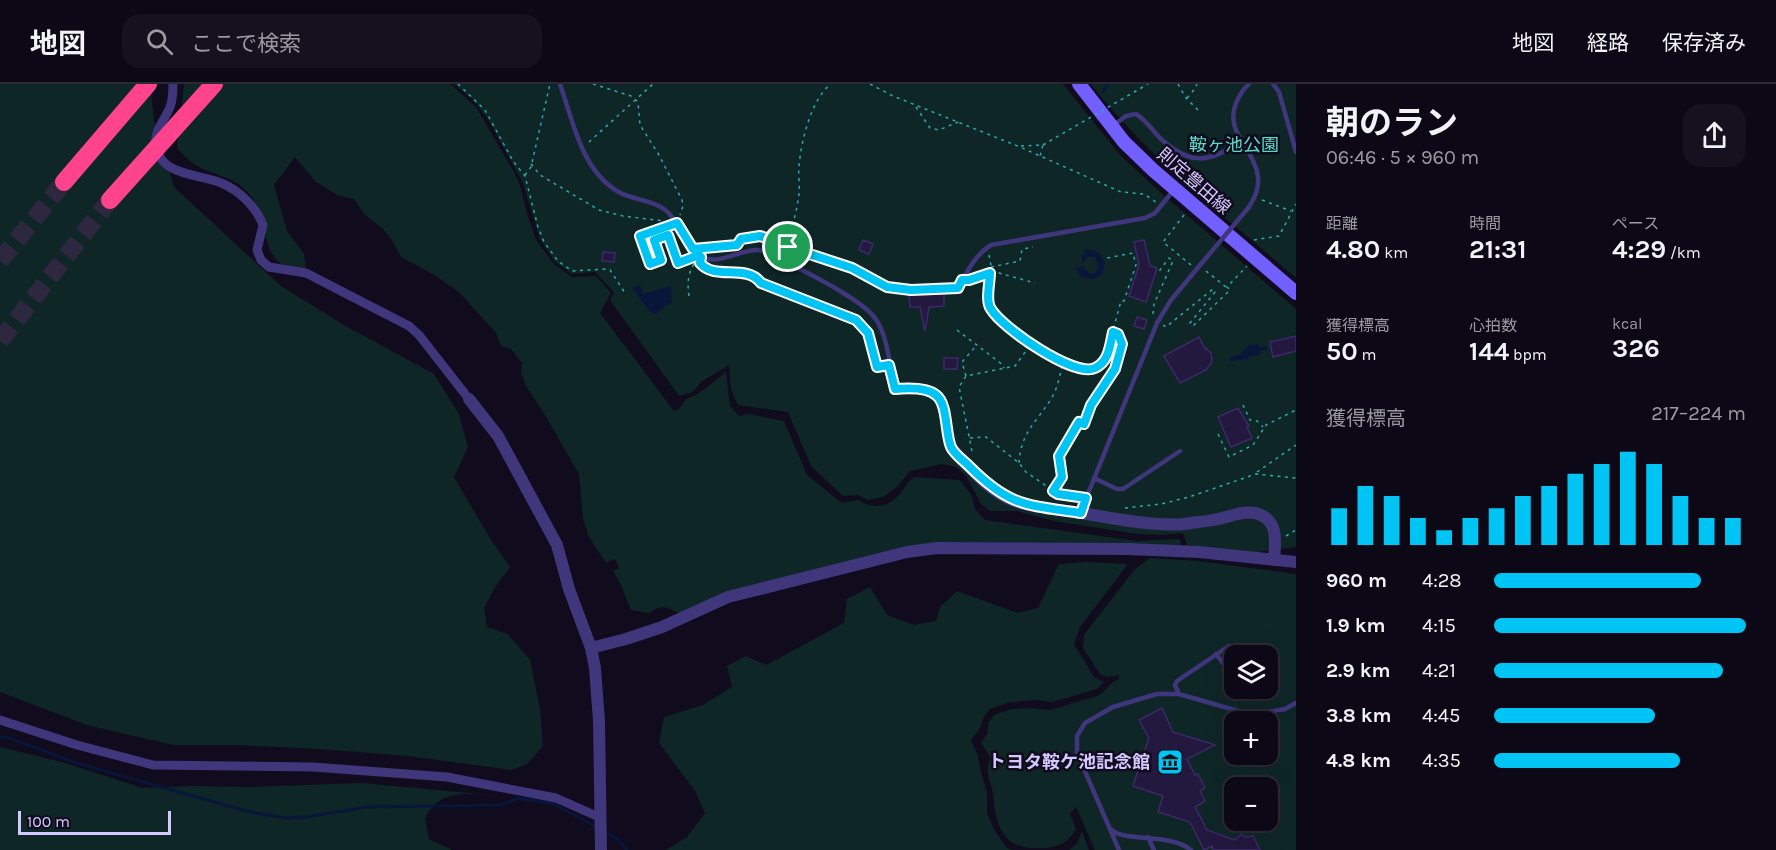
<!DOCTYPE html>
<html lang="ja">
<meta charset="utf-8">
<style>
:root{--surface:#0c0816;--page:#15111f;--text:#f1f3f6;--muted:#9a9aa1;--line:#2c2935;--accent:#00c4f3}
body{margin:0;font-family:Karla,"Noto Sans JP",sans-serif;background:var(--page);color:var(--text);height:100vh;display:flex;flex-direction:column;font-size:22px;white-space:nowrap}
*{box-sizing:border-box;margin:0}
p{font-size:20px;color:var(--muted)}
.icon{flex:none;width:33px;height:33px;fill:none;stroke:currentColor;stroke-width:2;stroke-linecap:round;stroke-linejoin:round}
.map{position:relative;flex:1;overflow:hidden}
.details{display:flex;flex-direction:column;background:var(--surface);width:480px}
.details>*{flex:none}
.buttons{position:absolute;left:1224px;top:561px;display:grid;gap:12px}
.buttons a{display:grid;place-items:center;width:54px;height:54px;border-radius:12px;background:var(--surface);box-shadow:0 6px 24px #0002,0 0 0 2px var(--line);font-size:30px}
.scale{position:absolute;left:18px;bottom:15px;width:153px;box-sizing:border-box;padding-left:6px;border:3px solid #d3c8ff;border-top:0;font-size:16px;line-height:21px;white-space:nowrap;color:#d3c8ff;-webkit-text-stroke:4px #100b1d;paint-order:stroke}
.pin{position:absolute;display:grid;place-items:center;width:51px;height:51px;color:#fff;margin:-26px;border:3px solid #fff;border-radius:50%;box-shadow:0 2px 6px #0007}
.round{display:grid;place-items:center;flex:none;width:63px;height:63px;border-radius:18px;background:var(--page)}
.head{display:flex;align-items:center;justify-content:space-between;height:102px;padding:0 30px}
h1{font-size:33px;font-weight:700;line-height:45px}
.metrics{display:grid;grid-template-columns:repeat(3,1fr);gap:9px;height:102px;padding:6px 30px}
.metrics div{display:grid;align-content:center}
.metrics b{font-size:26px;font-weight:700}
.metrics small{font-size:16px;font-weight:400}
.metrics p{font-size:16px}
.chart{height:168px;padding:12px 30px}
.chart p{display:flex;justify-content:space-between}
.chart svg{width:100%;height:108px;margin-top:6px;stroke:var(--accent);stroke-width:6}
ul{padding:0 30px;list-style:none;font-size:20px}
li{display:grid;grid-template-columns:96px 72px 1fr;align-items:center;height:45px}
li i{height:15px;border-radius:8px;background:var(--accent)}
header{display:flex;align-items:center;gap:36px;box-sizing:border-box;height:84px;padding:0 30px;background:var(--surface);border-bottom:2px solid var(--line)}
header strong{font-size:28px}
nav{display:flex;gap:33px;margin-inline-start:auto;font-size:21px}
.search{width:420px;height:54px;background:var(--page);display:flex;align-items:center;gap:15px;box-sizing:border-box;padding:0 21px;border-radius:18px;color:var(--muted);font-size:22px}
main{display:flex;flex:1;min-height:0}
.map>svg:first-child{display:block}
.green{fill:#0f2627;fill-rule:evenodd}
.water{fill:#081639;fill-rule:evenodd}
.lines{fill:none;stroke-linecap:round;stroke-linejoin:round}
.stream{stroke:#081639;stroke-width:3}
.building{fill:#23183e;stroke:#3c296a;stroke-width:1.5}
.motorway-tunnel{stroke:#2d273f;stroke-width:18;stroke-dasharray:18 9;stroke-linecap:butt}
.path{stroke:#2caaae;stroke-width:1.5;stroke-dasharray:3 4.5;stroke-linecap:butt}
.service{stroke:#3f367c;stroke-width:4.5}
.minor{stroke:#3f367c;stroke-width:9}
.tertiary{stroke:#3f367c;stroke-width:12}
.secondary{stroke:#715fff;stroke-width:14}
.motorway{stroke:#ff438c;stroke-width:18}
.path-bridge{stroke:#2caaae;stroke-width:1.5;stroke-dasharray:3 4.5;stroke-linecap:butt}
.service-bridge{stroke:#3f367c;stroke-width:4.5}
.motorway-bridge{stroke:#ff438c;stroke-width:18}
.route-casing{stroke:#fff;stroke-width:12}
.route{stroke:#00c4f3;stroke-width:8}
.labels{text-anchor:middle;dominant-baseline:central;stroke-width:5;stroke-linejoin:round;paint-order:stroke}
.park-label{font-size:18px;fill:#54dec8;stroke:#100b1d}
.street-label{font-size:18px;fill:#d3c8ff;stroke:#100b1d}
.poi-label{font-size:18px;font-weight:bold;fill:#d3c8ff;stroke:#100b1d;text-anchor:end}
</style>
<header>
<strong>地図</strong>
<div class="search"><svg class="icon" aria-label="search" viewBox="0 0 24 24"><circle cx="10" cy="10" r="6"/><path d="M15 15l6 6"/></svg>ここで検索</div>
<nav><a>地図</a><a>経路</a><a>保存済み</a></nav>
</header>
<main>
<div class="map">
<svg width="1296" height="766" viewBox="0 0 1296 766">
<rect width="100%" height="100%" fill="#100b1d"/>
<path class="green" d="M0 0H150L154 36 174 103 281 202 344 241 434 290 459 330 468 363 454 393 491 456 510 483 494 505 484 524 487 543 508 550 530 576 540 625 543 662 527 680 512 686 408 672 319 665 237 661H173L87 641 0 608Z
M184 0H450L476 23 514 88 520 101 527 129 536 156 553 179 572 193 596 192 611 209 600 229 674 327 680 324 686 315C701 311 712 298 726 288L730 322 739 332 748 330 784 337 807 391 842 419 858 416C871 425 887 424 898 412 905 405 905 400 914 393L960 396 972 412 975 425 985 436 1137 457 1180 455 1181 462 912 463 679 529C665 523 663 520 649 529L631 526 620 499 613 487 619 484 615 475 606 479 589 453 583 435 579 390 545 331 526 302 521 289 522 279 511 265 501 262 496 249 459 208 436 192 401 173 391 155 383 145 364 130 354 115 337 111 316 98 295 73 274 101 287 147 304 170 306 185 281 180 276 175 270 166 254 116C235 89 217 95 194 80 188 76 182 69 177 64Z
M454 0H1063L1121 72 1159 107 1296 225V463L1256 468 1187 461 1183 449 1164 451 1137 450 1054 437 1016 427H990L981 420 966 392 956 383 942 380 910 387 896 404 883 413 868 416 858 411 843 412 811 382 788 328 738 321 731 305 729 281 701 298 693 308 679 312 610 216 614 208 595 188 572 190 555 178 540 155 523 99 488 35 471 14Z
M1091 0H1296V194C1225 132 1149 75 1091 0Z
M1150 474 1198 477 1296 490V766H1095L1076 723 1070 730 1076 745C1066 765 1044 766 1024 763 1019 761 1014 760 1011 758 996 745 995 728 993 710 991 697 984 688 991 674L981 659 987 650 989 638 994 631 1011 625 1031 624 1050 626 1100 611 1112 599 1119 595V591L1107 593 1100 590 1083 564 1084 551 1135 485ZM1234 572H1268V604H1234ZM1234 638H1268V670H1234ZM1234 704H1268V736H1234Z
M1086 478 1128 480 1080 543 1074 560 1094 593 1104 598 1097 605 1052 618 1037 616 1010 618 990 625 984 632 981 643 971 656 978 672 980 684 987 709V730L995 747 1007 764 1013 766H666L687 753 705 729 695 707 659 659 664 633 703 621 732 603 727 582 746 572 766 581 844 539 847 515 870 503 887 531 914 541 936 537 940 523 957 507 1018 529 1038 524 1059 480Z
M0 663 62 678 143 704 191 702 247 703 362 699 502 712C471 711 442 702 425 734L429 755 452 766H0Z
M1082 747 1089 766H1069L1077 759Z"/>
<path class="water" d="M1086 165 1098 168 1105 178 1102 190 1095 195 1082 194 1075 184 1083 182 1081 171H1085L1084 166ZM1089 172 1096 174 1099 184 1095 189H1089L1083 184V179Z
M640 201 643 210 671 202 672 218 655 230 650 228 632 204Z
M1259 260V263L1266 262 1267 266 1259 267 1260 271 1250 272 1247 275 1230 277 1229 274 1239 271 1249 261Z"/>
<g class="lines">
<path class="stream" d="M1103 8 1108 0
M0 653 10 654 76 679 250 728 286 734 306 733 367 723 501 721 519 714 554 720 598 744
M604 747 616 754 627 766"/>
</g>
<path class="building" d="M863 156 873 160 869 170 859 166Z
M1144 156 1150 182 1157 184 1146 218 1129 212 1139 181 1134 158Z
M603 168 615 169 614 178 602 177Z
M944 210V222L929 223 925 247 920 223H910L909 211Z
M1137 233 1147 236 1144 245 1134 242Z
M1296 252V267L1273 273 1270 258Z
M1199 253 1204 263 1211 269 1212 278 1206 286 1180 299 1164 272Z
M944 274H958L957 285H944Z
M1238 324 1249 342 1247 343 1252 354 1231 363 1218 333Z
M1162 624 1173 648 1215 661 1187 675 1195 691 1198 690 1205 704 1200 707 1205 717 1195 723 1207 746 1234 756 1242 750 1244 753 1253 752 1260 766H1213L1212 762 1204 766 1190 738 1158 728 1163 712 1133 702 1149 654 1139 636Z"/>
<g class="lines">
<path class="motorway-tunnel" d="M0 177 64 98
M0 257 110 116"/>
<path class="path" d="M458 0 485 26 513 77 525 92 538 143 544 158 558 177 572 187 606 185 610 186 625 209
M593 0 631 12 638 18 640 41 659 71 682 116 683 122 680 131
M870 0 893 12 1020 63 1121 108 1144 110 1156 118
M1178 0 1186 14 1198 26
M1187 14 1194 6 1197 0
M916 23 930 44 939 46 958 38
M589 58 653 0
M1021 62 1043 61 1040 72
M531 80 540 91 599 126 623 132 664 137
M525 91 531 83 550 0
M1262 116 1291 127
M1184 131 1163 158 1191 181
M668 142 640 152 650 180 661 176 654 156 668 151 678 179 691 174
M789 156C793 141 797 125 799 110 800 101 798 91 799 82 801 58 811 15 831 0
M1254 156 1279 152 1296 120
M989 171 992 187
M701 182C719 194 747 180 761 199L856 236 868 249 877 283 883 282
M991 183 1020 177 1022 165 1033 163
M1206 187 1226 203
M991 189H999L1035 199
M973 195 990 189 988 220 990 225C1005 244 1061 285 1085 286 1094 287 1100 282 1105 276L1121 217H1124L1136 181 1133 169 1107 174
M689 212C687 198 688 188 696 177
M1153 230 1154 220 1173 177 1169 174 1157 190
M1163 241 1166 243 1213 205 1215 208 1190 239 1193 242 1230 206 1227 203 1247 182
M957 246 1003 281 1004 284
M966 292 962 278 976 262
M1243 321 1250 336 1257 337 1263 343
M1218 350 1229 373 1253 361 1266 341 1296 326
M970 354 986 353 1019 379 1026 388 1058 410 1077 413
M972 367 959 303 966 292 1015 282 1031 260
M1019 379C1021 348 1036 339 1051 315 1058 304 1060 290 1063 278
M1257 388 1296 361
M1054 407 1062 393 1059 372 1079 338 1084 340C1087 333 1089 325 1093 319 1102 305 1141 256 1110 248
M1125 424 1161 420 1189 413 1256 390 1296 394
M1286 452 1296 446"/>
<path class="service" d="M560 0C573 37 581 85 617 107 631 116 650 115 664 125 680 136 687 167 704 174 722 180 741 165 758 166 762 166 767 169 771 170 797 184 864 215 877 237 888 254 890 285 895 305 947 302 942 320 951 362
M1273 0 1279 8 1296 68
M1114 41 1126 32 1136 30C1146 36 1152 46 1160 54 1190 82 1208 79 1241 58
M1249 123C1255 113 1259 105 1258 93 1255 65 1224 49 1236 19 1239 12 1243 5 1249 0
M694 165 737 161 741 155 760 152 772 156 779 160 852 185 887 203 911 206 958 204C967 188 975 171 991 161L1145 134 1155 129 1173 107
M1094 394 1117 405H1123L1180 367
M1081 427 1157 239 1171 216 1201 180
M1216 570 1229 587 1234 590
M1179 610 1175 601 1177 597 1229 562 1244 564 1249 572
M1112 746C1123 758 1171 749 1191 766
M1148 753 1154 766
M1119 766 1077 669V652L1085 639 1113 623 1157 610H1179L1238 627 1254 630 1285 625 1296 619"/>
<path class="minor" d="M173 0C173 8 173 16 170 23 165 36 153 48 156 62 160 92 200 90 221 99 239 106 256 123 263 141L257 166 261 176 269 183 306 189 409 242 419 251 469 315
M0 636 77 661 153 681 313 683 447 693 556 714 601 734"/>
<path class="tertiary" d="M469 315 498 352 557 461 569 505 591 564 595 584 599 637 601 766
M951 364C970 383 988 407 1014 417 1035 425 1059 425 1081 429 1113 434 1154 443 1185 440 1194 438 1204 438 1213 436 1228 434 1246 424 1261 431 1279 439 1275 460 1274 476
M591 564 626 555 662 543 728 513 907 468 937 464 1128 465 1199 468 1296 478"/>
<path class="secondary" d="M1079 0 1124 58 1153 86 1296 209"/>
<path class="motorway" d="M64 98 148 0"/>
<path class="path-bridge" d="M1043 61 1148 0"/>
<path class="service-bridge" d="M1201 180 1249 123"/>
<path class="motorway-bridge" d="M110 116 214 0"/>
</g>
<g class="lines">
<g class="route-casing">
<path id="route" d="M677 139 693 165 737 161 741 155 760 152 772 156 779 160 852 184 887 203 911 206 958 204 962 196H969L990 189C990 199 985 217 991 225 1002 244 1075 294 1095 284 1109 278 1110 261 1113 248L1118 250 1122 260 1115 285 1091 321 1084 340 1079 338 1059 372 1062 393 1053 407 1058 410 1086 414 1081 429C1027 421 1010 423 970 383 964 377 954 370 951 363 945 349 948 320 936 311 927 303 907 304 895 305L889 281 877 283 868 249 856 236 761 199C746 179 715 197 700 179L701 173 699 171 678 179 668 151 654 156 661 176 650 180 640 152Z"/>
</g>
<use href="#route" class="route"/>
</g>
<defs>
<g id="museum-square" transform="scale(1.35)"><rect x="-9" y="-9" width="18" height="18" rx="4" fill="#00c4f3" stroke="#100b1d"/><path d="M0-6L6-3V-2H-6V-3ZM-5-1h2V3h-2ZM-1-1h2V3h-2ZM3-1h2V3H3ZM-6 4H6V6H-6Z" fill="#111"/></g>
</defs>
<g fill-rule="evenodd">
<use href="#museum-square" x="1170" y="678"/>
</g>
<g class="labels">
<g class="park-label">
<text x="1234" y="61">鞍ヶ池公園</text>
</g>
<g class="street-label">
<text transform="translate(1194 97) rotate(41)">則定豊田線</text>
</g>
<g class="poi-label">
<text x="1150" y="678">トヨタ鞍ケ池記念館</text>
</g>
</g>
</svg>
<div class="buttons">
<a><svg class="icon" aria-label="layers" viewBox="0 0 24 24"><path d="M12 4l9 5-9 5-9-5zM3 14l9 5 9-5"/></svg></a>
<a>+</a>
<a>−</a>
</div>
<div class="scale">100 m</div>
<div class="pin" style="left:788px;top:163px;background:#1e9e55"><svg class="icon" aria-label="arrive" viewBox="0 0 24 24"><path d="M6 21V4h12l-3 4 3 4H6"/></svg></div>
</div>
<section class="details">
<div class="head"><div><h1>朝のラン</h1><p>06:46 · 5 × 960 m</p></div><a class="round"><svg class="icon" aria-label="share" viewBox="0 0 24 24"><path d="M12 15V3M7 8l5-5 5 5M5 13v7h14v-7"/></svg></a></div>
<div class="metrics">
<div><p>距離</p><b>4.80<small> km</small></b></div>
<div><p>時間</p><b>21:31</b></div>
<div><p>ペース</p><b>4:29<small> /km</small></b></div>
</div>
<div class="metrics">
<div><p>獲得標高</p><b>50<small> m</small></b></div>
<div><p>心拍数</p><b>144<small> bpm</small></b></div>
<div><p>kcal</p><b>326</b></div>
</div>
<div class="chart"><p><span>獲得標高</span>217–224 m</p>
<svg viewBox="0 0 160 44" preserveAspectRatio="none"><path d="M5 44V29M15 44V20M25 44V24M35 44V33M45 44V38M55 44V33M65 44V29M75 44V24M85 44V20M95 44V15M105 44V11M115 44V6M125 44V11M135 44V24M145 44V33M155 44V33"/></svg>
</div>
<ul>
<li><b>960 m</b>4:28<i style="width:82%"></i></li>
<li><b>1.9 km</b>4:15<i style="width:100%"></i></li>
<li><b>2.9 km</b>4:21<i style="width:91%"></i></li>
<li><b>3.8 km</b>4:45<i style="width:64%"></i></li>
<li><b>4.8 km</b>4:35<i style="width:74%"></i></li>
</ul>
</section>
</main>
